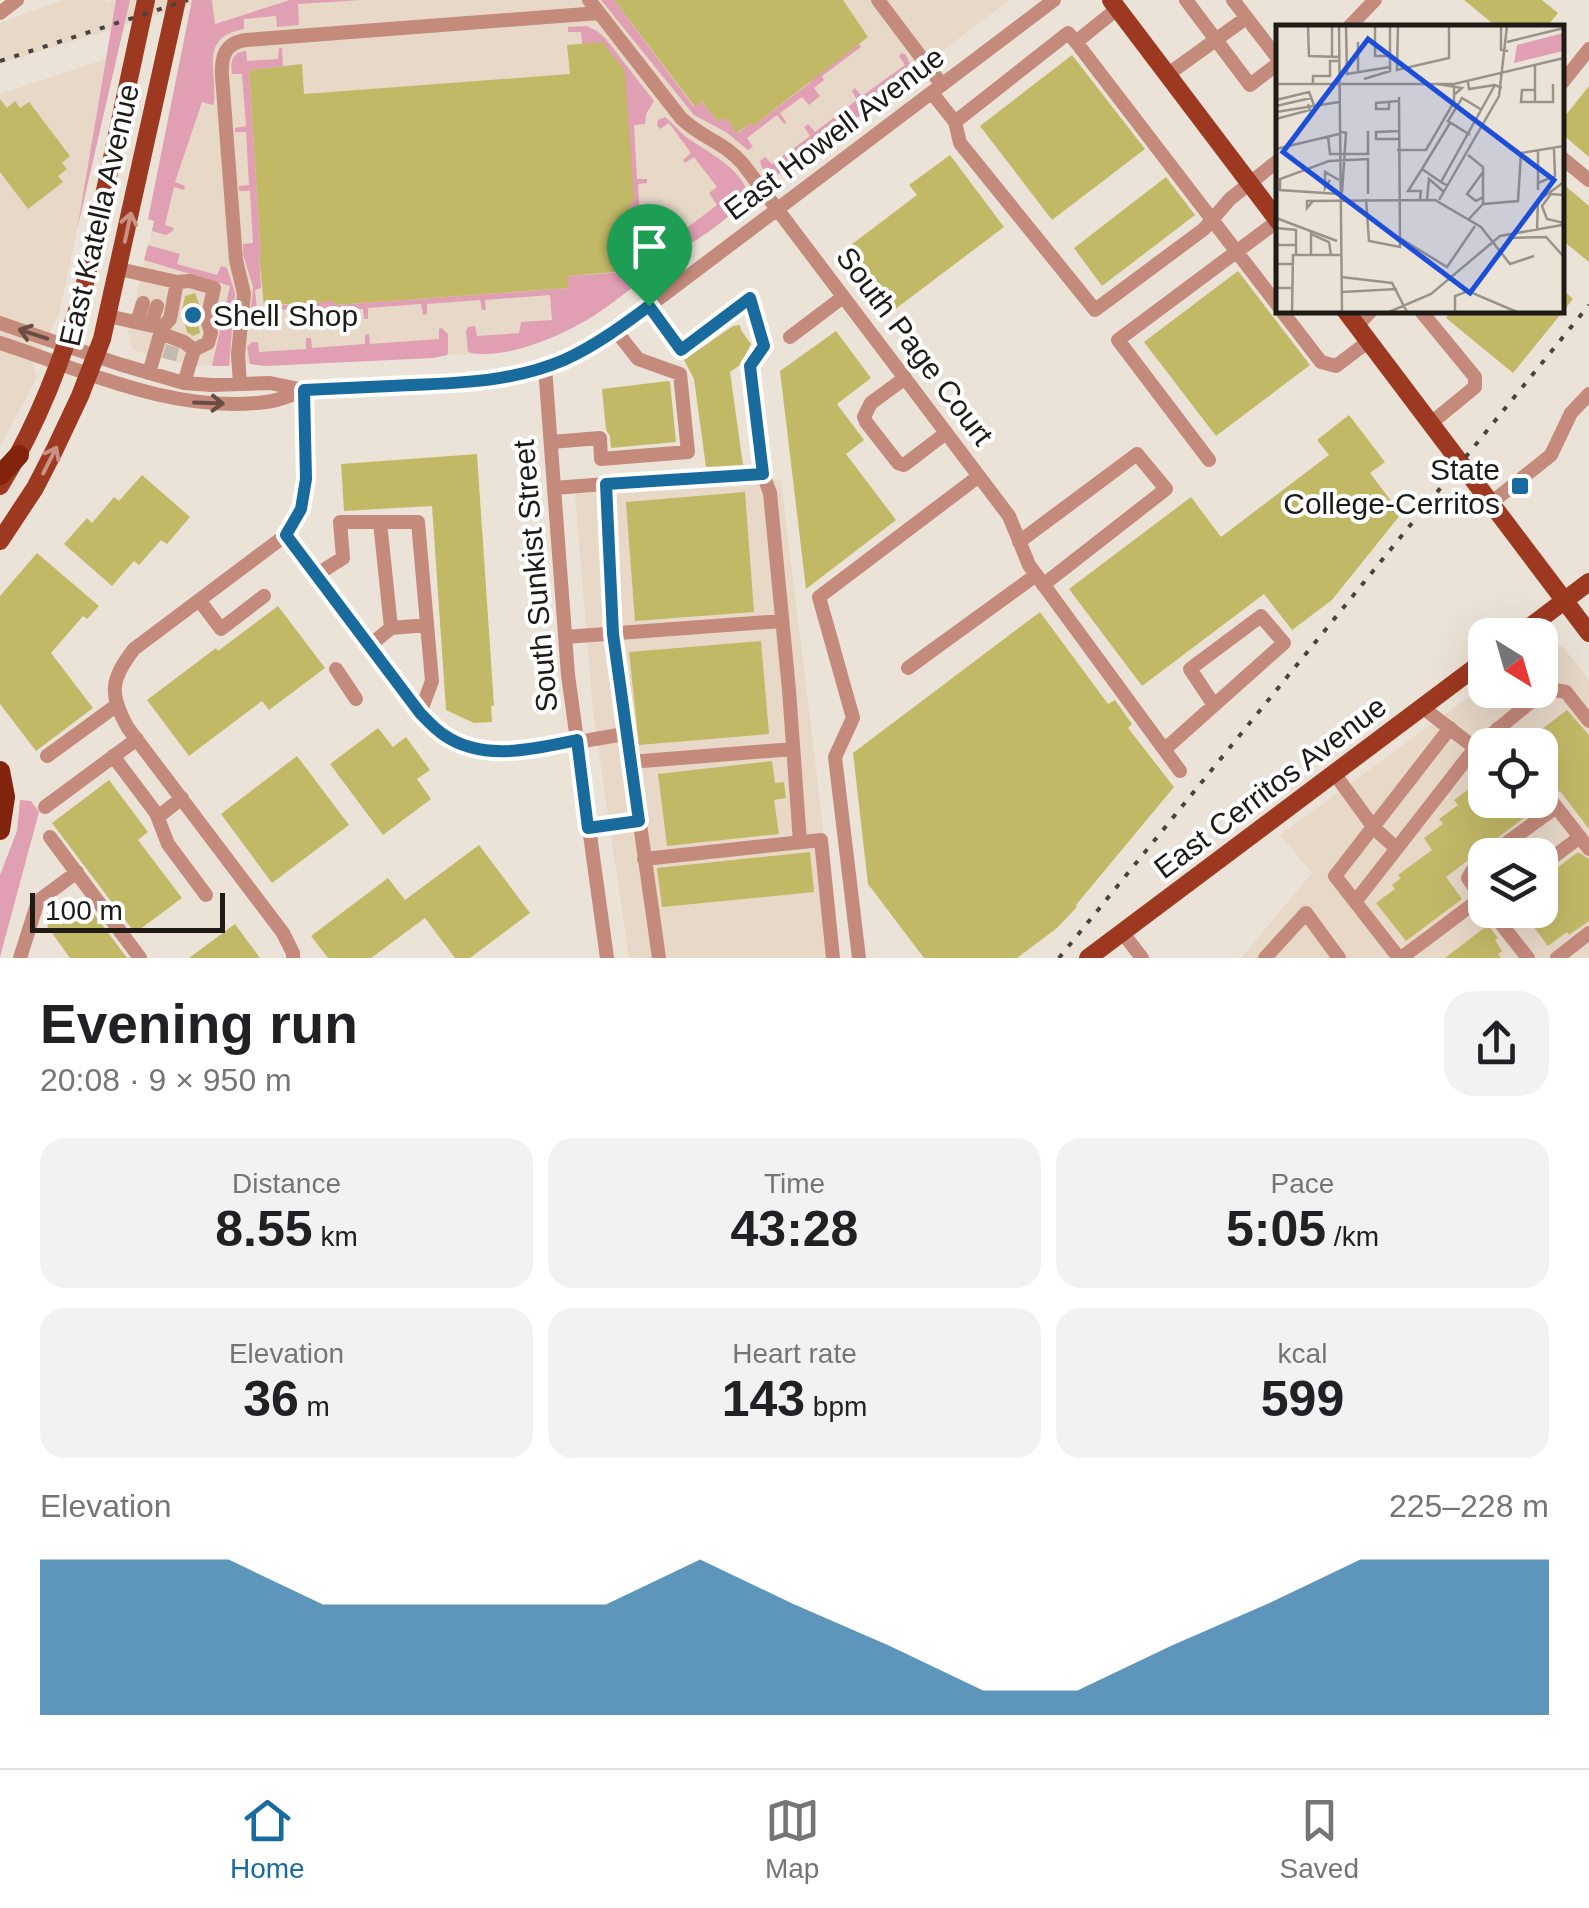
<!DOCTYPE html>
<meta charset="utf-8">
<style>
:root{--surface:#fff;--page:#f2f2f2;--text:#202124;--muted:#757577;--line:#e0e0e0;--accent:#1a6b9d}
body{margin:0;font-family:Arial,sans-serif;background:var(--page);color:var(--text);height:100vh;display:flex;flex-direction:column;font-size:38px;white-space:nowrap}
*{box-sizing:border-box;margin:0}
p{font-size:32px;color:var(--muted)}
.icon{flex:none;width:55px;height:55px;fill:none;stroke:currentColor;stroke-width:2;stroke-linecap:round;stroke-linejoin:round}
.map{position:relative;height:958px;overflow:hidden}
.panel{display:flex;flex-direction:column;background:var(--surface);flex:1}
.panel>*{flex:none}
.needle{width:65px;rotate:143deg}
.fabs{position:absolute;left:1468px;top:618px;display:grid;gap:20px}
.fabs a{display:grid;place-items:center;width:90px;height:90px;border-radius:20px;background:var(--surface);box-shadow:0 10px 40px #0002;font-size:50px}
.scale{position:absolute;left:30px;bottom:25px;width:195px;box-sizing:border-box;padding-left:10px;border:5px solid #1e1a16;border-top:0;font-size:28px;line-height:35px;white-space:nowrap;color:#1e1a16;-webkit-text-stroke:8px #fff;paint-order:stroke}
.pin{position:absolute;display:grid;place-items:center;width:85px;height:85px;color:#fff;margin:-102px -42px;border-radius:50% 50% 50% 0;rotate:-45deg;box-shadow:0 0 10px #0007}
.pin .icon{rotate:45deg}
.round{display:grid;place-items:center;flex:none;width:105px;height:105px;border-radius:30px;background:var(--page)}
.overview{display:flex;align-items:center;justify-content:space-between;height:170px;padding:0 40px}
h1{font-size:55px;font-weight:700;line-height:75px}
.stats{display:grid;grid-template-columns:repeat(3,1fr);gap:15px;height:170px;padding:10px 40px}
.stats div{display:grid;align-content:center;border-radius:25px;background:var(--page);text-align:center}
.stats b{font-size:50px;font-weight:700}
.stats small{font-size:28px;font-weight:400}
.stats p{font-size:28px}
.chart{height:280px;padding:20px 40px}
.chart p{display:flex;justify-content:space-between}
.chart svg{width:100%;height:180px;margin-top:10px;fill:var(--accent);opacity:.7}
.tab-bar{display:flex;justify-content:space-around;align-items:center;height:140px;border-top:2px solid var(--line);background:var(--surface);font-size:28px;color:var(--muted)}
.tab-bar a{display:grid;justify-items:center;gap:5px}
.tab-bar .active{color:var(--accent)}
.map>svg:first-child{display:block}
.built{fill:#e7d8c8;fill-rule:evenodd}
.green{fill:#e09fb2}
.building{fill:#c2b967}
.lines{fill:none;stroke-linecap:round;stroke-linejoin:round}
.minor-tunnel{stroke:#c3bbb1;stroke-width:14;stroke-dasharray:14 7;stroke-linecap:butt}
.minor{stroke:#c48a7c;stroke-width:14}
.major{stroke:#9d3821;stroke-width:18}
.highway{stroke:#81230d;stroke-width:20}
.rail{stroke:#48433e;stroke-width:4;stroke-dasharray:5 10;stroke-linecap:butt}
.oneway{stroke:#c99285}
.oneway2{stroke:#694c44}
.route-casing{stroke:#fff;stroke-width:20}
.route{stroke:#1a6b9d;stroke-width:12}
.poi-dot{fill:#1a6b9d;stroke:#fff;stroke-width:4}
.labels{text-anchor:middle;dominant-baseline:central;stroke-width:8;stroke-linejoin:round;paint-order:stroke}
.street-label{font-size:30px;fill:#1e1a16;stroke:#fff}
.poi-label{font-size:30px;fill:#1e1a16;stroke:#fff;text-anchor:start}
.inset-road{fill:none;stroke:#9a938a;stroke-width:2.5}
.view{fill:#1d4ed8;fill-opacity:0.15;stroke:#1d4ed8;stroke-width:5}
.inset-edge{fill:none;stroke:#1e1a16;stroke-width:5}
</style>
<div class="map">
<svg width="1589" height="958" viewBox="0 0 1589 958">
<rect width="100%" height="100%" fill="#ece3d8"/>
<path class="built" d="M63 0H105L106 3 114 0H206L0 64V23Z
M212 0H1010L607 303 477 354 198 366 179 363 133 350 128 332 154 221 215 24Z
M106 59 77 230 59 314 33 365 37 377 0 447V94Z
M781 480 839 958H629L593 712 575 494Z
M1545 641 1563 647 1589 680V958H1241L1312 873 1280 835 1485 685V690H1540V645ZM1485 745H1540V800H1485ZM1485 855H1540V910H1485Z"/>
<path class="green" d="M116 0H130L77 230Z
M192 0H212L215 24 290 0H361L298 4 299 25 277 27 276 16 244 19V29C199 37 217 69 214 102L213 105 202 102 175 182 185 186 184 190 174 187 165 225 174 228 173 231 166 235 152 231 154 221 148 219Z
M601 0H614L694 107 702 101 717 121 725 117 738 133 751 123 754 125 811 82 809 79 859 44 861 47 822 76 824 80 814 88 820 96 809 105 802 97 780 113 786 122 784 124 777 115 747 138 753 147 748 150 726 132 694 115Z
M586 26 597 31 605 38 654 101 646 114 645 124 634 125 637 179H647V183L638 184 640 216H636L639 258 628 259V255L633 254 630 202H634L582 44 581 32H568V27Z
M279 48H282L283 66 249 70 261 256H259L261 288 255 290 257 310 254 311 255 326 250 321 253 287 243 254V244L253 243 250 191H239V186L249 185 246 132H235V128L246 126 242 74H232C230 62 232 52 246 51L247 61 278 59Z
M902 53 905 54 914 72 905 82 790 168 777 175 762 168 760 161 765 157 772 164 810 136 804 127 808 124 815 132 857 100 852 91 855 88 862 96 905 65 899 56Z
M665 117C673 123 680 133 689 139 712 155 740 167 749 196 731 216 704 238 679 249L665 231 668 229 675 237 717 205 709 193 717 187 694 157 685 163 683 160 691 153 669 123 660 129 657 125 658 120Z
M148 245 180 254 177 264 217 275 221 266 227 268 235 293 229 366H212L230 286 144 260Z
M636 266H639L646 277C629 290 613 303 595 315 564 335 502 362 468 352L466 331 468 327 475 326 477 336 519 333 521 322 552 320 550 295 485 300 486 310H482L480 300 427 304V314L423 315 421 304 368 308V319H364L363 309H353V320L334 321 333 310 314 312 311 308 278 310V306L334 300 335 305 568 288V276L628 272 636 269Z
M442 328 448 334V353L447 355 433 358 265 366 250 364 247 346 253 342H258L259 352 306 349V338H311L312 348 365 344V335L369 334 370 344 439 339V329Z
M20 800 31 801 39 812 0 957V875L17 831Z"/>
<path class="building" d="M614 0H843L868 37 753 126 751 123 737 133 725 117 718 122 702 101 695 107Z
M1464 0H1542L1558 13 1546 28H1498Z
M602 42 625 71 634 202H630L633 255H627L629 271 568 276V288L334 305V301L264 306 259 256H261L249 70 302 64 304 94 570 74 567 45Z
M1072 55 1145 149 1052 220 980 126Z
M1589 86V157L1562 134V120Z
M0 99 7 108 15 101 20 108 29 102 70 156 62 163 67 169 58 176 63 182 28 209 0 172Z
M950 155 1004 227 882 319 835 257 917 195 909 185Z
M1166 177 1195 215 1102 286 1074 248Z
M1562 183 1589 206V262L1562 240Z
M1238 271 1310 365 1216 436 1144 342Z
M1562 289 1573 299 1513 373 1446 318 1452 310H1562Z
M195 293 199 304 197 318 200 333 193 336 187 332 182 312 185 296Z
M740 325 741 330 751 344 740 365 730 372 743 465 706 467 694 379 684 360 733 326Z
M836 331 871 378 837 404 864 440 846 454 896 520 806 589 780 371Z
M668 381 670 382 676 442 611 448 610 436 606 430 602 389Z
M1349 415 1385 462 1370 473 1401 514 1332 600 1292 630 1264 594 1142 686 1069 589 1191 497 1221 537 1329 455 1317 440Z
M477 454 494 706H491L492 722 474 723 446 710 432 506 344 511 341 464Z
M142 475 190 517 167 544 161 540 139 565 134 561 112 586 64 544 87 518 92 523 114 497 119 501Z
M745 492 754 612 635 621 626 502Z
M37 553 99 606 87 619 83 616 51 653 93 708 36 751 0 704V596Z
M278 606 325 668 269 710 262 701 189 756 147 700 216 648 218 651Z
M1040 612 1108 704 1115 700 1132 724 1128 728 1174 787 1076 905 1077 907 1057 928 1017 958H924L868 884 853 753Z
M761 641 769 734 639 745 629 652Z
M1567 710 1589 735V829L1560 791 1558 792 1548 779 1540 776V745H1521Z
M378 728 393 747 406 737 430 770 417 779 431 799 383 835 330 764Z
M297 756 349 825 272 883 221 814Z
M772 761 775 783 784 782 786 798 774 800 779 834 667 846 658 774Z
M1485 771V800H1537L1541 805 1446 877 1462 899 1406 941 1376 903 1395 889 1392 885 1401 878 1398 875 1432 850 1424 838 1443 824 1439 819 1458 805 1454 800 1473 786 1470 783Z
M109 780 148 832 138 840 182 898 135 933 52 823Z
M479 845 530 913 470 958H455L425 918 371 958H328L311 936 388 878 405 900Z
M810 852 814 892 662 907 657 868Z
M1578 852 1589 859V921L1569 935 1567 932 1548 946 1521 910H1540V881Z
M83 899 127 958H70L47 926Z
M235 924 260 958H189Z
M1488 925 1498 938 1495 940 1502 951 1498 954 1501 958H1445Z"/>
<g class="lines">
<path class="minor-tunnel" d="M164 351 179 355"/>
<path class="minor" d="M589 0 681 118C701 138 723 141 743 164L1009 516 1029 565 1180 771
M878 0 942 85
M1186 0 1250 85 1279 63
M1233 0 1279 60
M1117 9 1076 42 1279 307
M0 13 17 0
M1348 28 1375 0
M1167 75 1246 18
M1562 83 1589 49
M932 93 955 122 1068 33 1076 42
M955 122 960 143 1095 310 1204 229 1230 199 1279 160
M1562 158 1589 180
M119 269 177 282 190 281 214 288 207 319 211 333 208 343 194 350 184 383
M1281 310 1321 362 1336 366 1369 341
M1420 310 1475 377V387L1431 423
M108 316 162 328 149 373
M137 322 143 303
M0 323 119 364 184 383 212 385 270 383 304 390 460 383 509 377 563 360 616 331 1054 0
M151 325 157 306
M1357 326 1372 310
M162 328 170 319 177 282
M160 333 184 342 194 350
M790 337 843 297
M0 343C86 371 174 414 266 402 278 401 291 395 303 391
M545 367 568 675 607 958
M905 378 871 403 864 417 866 422 898 463 904 465 946 433
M240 384 238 354 244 294 236 260 222 76C221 56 225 43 246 40L599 13
M551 442 600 438 601 459 688 452 680 374 638 359 616 331
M1209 460 1118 340 1279 220
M763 474 770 493 789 690 800 842
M606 484 763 474 750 366 763 346 750 297 681 350 649 306
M554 488 606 484 613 634 659 958
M1491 503 1551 455 1571 413 1589 394
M286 535 420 713C431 724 442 736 456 743 499 763 579 740 626 734
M1019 542 1137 454 1166 489 1043 585
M316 575 343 558 340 522H418L432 681 420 713
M199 600 221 629 264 596
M391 628 427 625
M565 637 782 621
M369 646 391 628 380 522
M908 668 1036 575
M336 669 356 699
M1422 707 1475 748
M1497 729 1509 745
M1165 749 1284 643 1261 616 1190 669 1214 705
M47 756 117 705
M113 756 156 813 168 844 206 895
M630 762 793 749
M1334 773 1374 828 1396 848
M1540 786 1589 849
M45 807 137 739
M158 817 182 798
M589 828 639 821
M50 837 140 958
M1490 855 1556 807
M644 859 821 840 833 958
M1540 867 1580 837
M1481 898 1468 878 1472 871 1485 859
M1355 902 1475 748 1539 695 1549 689 1566 692 1589 721
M1490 910 1528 958
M1122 932 1142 958
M20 958 38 901 77 872
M293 958V953L283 933 128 728C109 694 110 680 134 649L286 535 301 509 307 479 304 390
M859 958 835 757 853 718 819 597 979 476
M1265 958 1306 913 1339 958
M1399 958 1335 876 1450 728
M1401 958 1481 898 1485 903
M1557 958 1589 933"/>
<path class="major" d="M1111 0 1279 222
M1345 310 1589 633
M0 486C38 424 63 358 84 288L146 0
M0 541 35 488 55 449 80 396 102 339 177 0
M1519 635 1589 582
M1088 958 1485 660"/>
<path class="highway" d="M0 475 19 455
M0 771 5 797 0 830"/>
<path class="rail" d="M0 61 188 0
M1059 958 1589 305"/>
</g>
<defs><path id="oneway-shaft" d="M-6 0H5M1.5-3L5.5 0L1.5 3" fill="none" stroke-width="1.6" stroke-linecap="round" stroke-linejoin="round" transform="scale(2.5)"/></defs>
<g class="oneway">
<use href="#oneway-shaft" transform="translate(128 227) rotate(-78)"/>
<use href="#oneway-shaft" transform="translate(50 460) rotate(-63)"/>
</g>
<g class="oneway2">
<use href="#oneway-shaft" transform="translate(33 334) rotate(-162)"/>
<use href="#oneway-shaft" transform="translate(209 403) rotate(2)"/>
</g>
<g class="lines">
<g class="route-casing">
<path id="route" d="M750 298 764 346 750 366 763 474 606 484 613 634 639 821 588 828 577 740C534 749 483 762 444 735 435 729 428 721 420 713L286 535 301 509 306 479 304 390C340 388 376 387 412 385 464 383 515 381 564 360 595 346 622 326 649 306L681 350Z"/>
</g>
<use href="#route" class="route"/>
</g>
<g class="poi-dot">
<circle cx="193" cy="315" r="10"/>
<rect x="1510" y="476" width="20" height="20" rx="5"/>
</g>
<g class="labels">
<g class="street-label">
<text transform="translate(834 133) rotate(-37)">East Howell Avenue</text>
<text transform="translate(99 215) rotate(-77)">East Katella Avenue</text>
<text transform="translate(915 346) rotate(53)">South Page Court</text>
<text transform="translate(535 576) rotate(-95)">South Sunkist Street</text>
<text transform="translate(1270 787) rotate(-37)">East Cerritos Avenue</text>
</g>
<g class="poi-label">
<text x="213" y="315">Shell Shop</text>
<text x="1500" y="469" text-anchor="end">State<tspan x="1500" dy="34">College-Cerritos</tspan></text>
</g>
</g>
<g transform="translate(1276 25)">
<rect width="288" height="288" fill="#ece3d8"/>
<path d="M287 8V26L238 38 241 20Z" fill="#e09fb2"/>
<path class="inset-road" d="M32 1 33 31 63 32M56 1V32M63 1 66 287M70 1 71 49 114 42M99 1V31H114M122 1 121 45 173 33V1M225 1V25L232 26M82 17V49M231 17 288 3M88 54 114 46V1M192 57 193 64 219 60M37 58V51H54V36H62M0 59H178L288 33M161 59 186 63 179 69M259 65H246L245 77H277V59M0 75 33 67 38 80M113 77V84H100V78L123 76M259 77V41M0 81 35 73M0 87 63 77M0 94 34 85 32 79M63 106 70 108 66 168M194 110 172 96 186 73 206 85M52 111 54 129H92V106M122 114H100V107L123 106M0 124 63 109M121 125H150L178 77V59M192 130 207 142V179M146 144 174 98M54 155 49 163V147L63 155M262 158 279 151 278 124M172 161 165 157 219 60 226 63M262 165V125M63 169 4 165V154L53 136 92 134V169M288 170 275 169 266 181 271 194 288 198M207 172 200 176 191 169 207 147M90 174 93 216 124 222 123 72M144 174 145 166H132L146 144 165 157M151 174 153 154 168 167M163 175 223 71 231 1M37 176 31 183V176L159 175 205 202 234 239 258 231M0 193 61 216M192 195 207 179 242 176 245 128 288 121M0 203 20 205V230M261 205 262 176 288 157M1 207V220H20M124 213 171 242 199 201M232 213 270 212 288 232M1 220V239H17M35 230V209L53 217 55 230M1 239V263H16M65 252 116 258 131 287M66 267 121 264M16 287 17 230H65M113 287 155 269 224 211 286 200M179 287V271L192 266 241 287"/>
<path class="view" d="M92 14 278 155 194 268 7 127Z"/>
<rect width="288" height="288" class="inset-edge"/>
</g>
</svg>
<div class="fabs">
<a><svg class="needle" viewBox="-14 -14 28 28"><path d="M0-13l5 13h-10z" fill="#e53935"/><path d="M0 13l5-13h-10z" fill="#757577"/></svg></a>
<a><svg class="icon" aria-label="locate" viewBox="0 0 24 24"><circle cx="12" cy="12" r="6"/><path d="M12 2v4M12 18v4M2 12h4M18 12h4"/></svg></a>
<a><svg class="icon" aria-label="layers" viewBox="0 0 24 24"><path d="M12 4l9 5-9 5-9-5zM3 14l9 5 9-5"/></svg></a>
</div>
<div class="scale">100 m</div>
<div class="pin" style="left:649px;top:306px;background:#1e9e55"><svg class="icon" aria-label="arrive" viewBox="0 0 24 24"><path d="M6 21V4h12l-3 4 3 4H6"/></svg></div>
</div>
<section class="panel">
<div class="overview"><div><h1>Evening run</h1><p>20:08 · 9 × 950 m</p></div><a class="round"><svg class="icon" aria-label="share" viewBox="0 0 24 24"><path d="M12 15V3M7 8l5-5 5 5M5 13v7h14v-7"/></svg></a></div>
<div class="stats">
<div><p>Distance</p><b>8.55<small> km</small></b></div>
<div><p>Time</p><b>43:28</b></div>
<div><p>Pace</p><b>5:05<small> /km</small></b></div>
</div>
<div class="stats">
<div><p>Elevation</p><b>36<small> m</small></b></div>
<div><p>Heart rate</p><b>143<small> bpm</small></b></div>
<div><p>kcal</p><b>599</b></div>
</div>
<div class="chart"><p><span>Elevation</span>225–228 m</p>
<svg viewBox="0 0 160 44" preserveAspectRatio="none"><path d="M0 44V6L10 6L20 6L30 17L40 17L50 17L60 17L70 6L80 17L90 27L100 38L110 38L120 27L130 17L140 6L150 6L160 6V44z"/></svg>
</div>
</section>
<nav class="tab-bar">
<a class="active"><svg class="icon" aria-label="home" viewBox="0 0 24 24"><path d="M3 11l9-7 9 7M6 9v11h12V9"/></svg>Home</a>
<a><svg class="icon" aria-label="map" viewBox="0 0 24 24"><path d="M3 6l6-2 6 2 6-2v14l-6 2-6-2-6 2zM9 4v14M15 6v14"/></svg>Map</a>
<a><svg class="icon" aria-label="saved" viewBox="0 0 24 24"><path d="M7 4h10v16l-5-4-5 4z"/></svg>Saved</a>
</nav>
